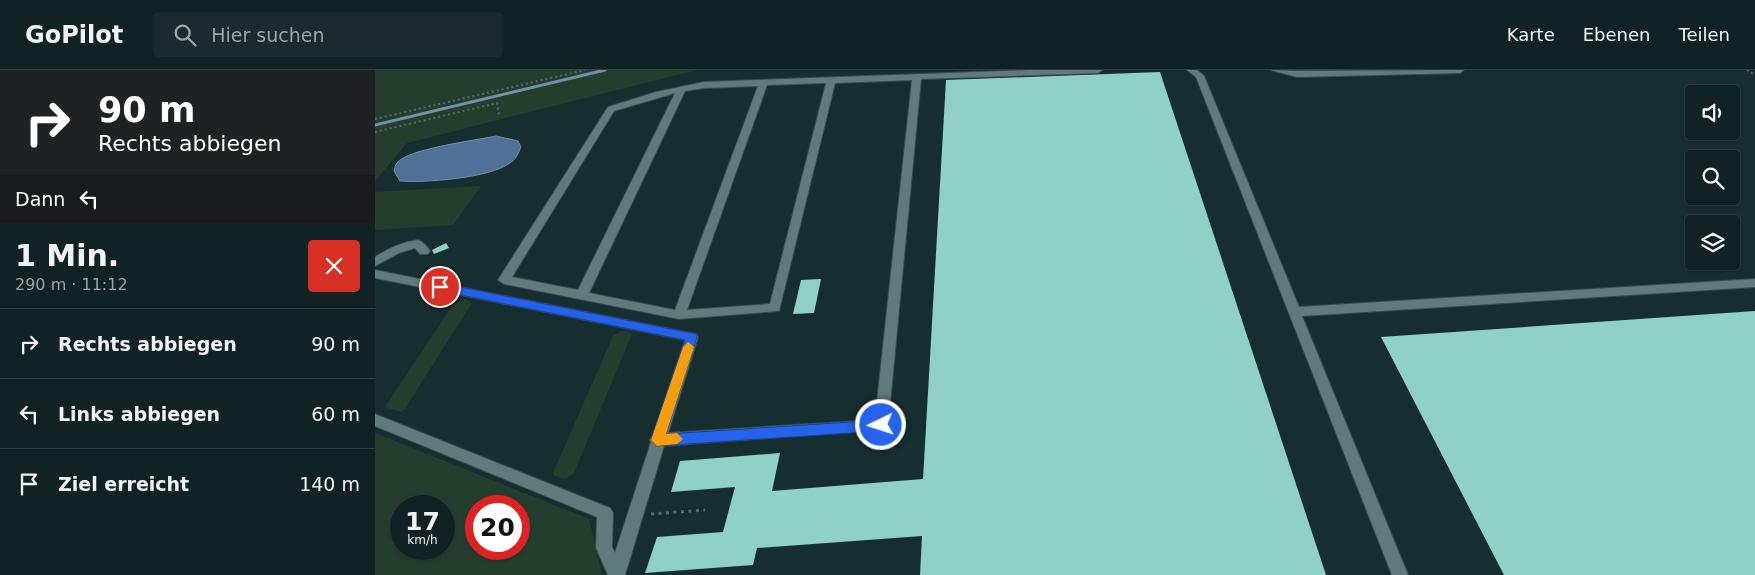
<!DOCTYPE html>
<html lang="de">
<head>
<meta charset="utf-8">
<style>
	body { margin:0; font-family:"DejaVu Sans",sans-serif; background:#1a2a2d; color:#f1f3f6; height:100vh; display:flex; flex-direction:column; font-size:19px; white-space:nowrap }
	* { box-sizing:border-box; margin:0 }
	p { font-size:16px; color:#9ca4a7 }
	.icon { flex:none; width:28px; height:28px; fill:none; stroke:currentColor; stroke-width:2; stroke-linecap:round; stroke-linejoin:round }
	.map { position:relative; flex:1; overflow:hidden }
	.panel { display:flex; flex-direction:column; background:#112225; width:375px }
	.panel>* { flex:none }
	.guide { background:#202124; color:#fff; overflow:hidden }
	.tools { position:absolute; left:1310px; top:15px; display:grid; gap:10px }
	.tools a { display:grid; place-items:center; width:55px; height:55px; border-radius:5px; background:#112225; box-shadow:0 1px 4px #0004,0 0 0 1px #303f42; font-size:25px }
	.speed { position:absolute; left:15px; top:425px; display:flex; gap:10px; font-size:25px; font-weight:700; text-align:center }
	.speed>* { display:grid; place-content:center; width:65px; height:65px; border-radius:50%; background:#112225; box-shadow:0 1px 4px #0004,0 0 0 1px #303f42; line-height:1 }
	.speed small { font-size:12px; font-weight:400 }
	.speed .limit { border:8px solid #d22; background:#fff; color:#111 }
	.pin { position:absolute; display:grid; place-items:center; width:42px; height:42px; color:#fff; margin:-21px; border:2px solid #fff; border-radius:50%; box-shadow:0 1px 5px #0007 }
	.me { position:absolute; width:55px; margin:-28px; rotate:266deg; stroke-linejoin:round; filter:drop-shadow(0 0 4px #0008) }
	.turn { display:flex; align-items:center; gap:18px; height:105px; padding:0 15px; font-size:22px }
	.turn .icon { width:65px; height:65px; stroke-width:2.5 }
	.turn b { display:block; font-size:35px; line-height:42px }
	.then { display:flex; align-items:center; height:48px; padding:0 15px; background:#0003; gap:10px; font-size:19px }
	.round { display:grid; place-items:center; flex:none; width:52px; height:52px; border-radius:5px; background:#1a2a2d }
	.summary { display:flex; align-items:center; justify-content:space-between; height:85px; padding:0 15px }
	h1 { font-size:30px; font-weight:800; line-height:38px }
	ul { padding:0; list-style:none }
	li { display:flex; align-items:center; gap:15px; height:70px; padding:0 15px; border-top:1px solid #303f42 }
	li div { flex:1 }
	li b { display:block; font-size:19px }
	li em { font-style:normal }
	header { display:flex; align-items:center; gap:30px; box-sizing:border-box; height:70px; padding:0 25px; background:#112225; border-bottom:1px solid #303f42 }
	header strong { font-size:24px }
	nav { display:flex; gap:28px; margin-inline-start:auto; font-size:18px }
	.search { width:350px; height:45px; background:#1a2a2d; display:flex; align-items:center; gap:12px; box-sizing:border-box; padding:0 18px; border-radius:5px; color:#9ca4a7; font-size:19px }
	main { display:flex; flex:1; min-height:0 }
	.map>svg:first-child { display:block }
</style>
</head>
<body>
<header>
<strong>GoPilot</strong>
<div class="search"><svg class="icon" aria-label="search" viewBox="0 0 24 24"><circle cx="10" cy="10" r="6"/><path d="M15 15l6 6"/></svg>Hier suchen</div>
<nav><a>Karte</a><a>Ebenen</a><a>Teilen</a></nav>
</header>
<main>
<section class="panel">
<div class="guide">
<div class="turn"><svg class="icon" aria-label="right" viewBox="0 0 24 24"><path d="M7 20v-9h11M14 6l5 5-5 5"/></svg><div><b>90 m</b>Rechts abbiegen</div></div>
<div class="then">Dann<svg class="icon" aria-label="left" viewBox="0 0 24 24"><path d="M17 20v-9H6M10 6l-5 5 5 5"/></svg></div>
</div>
<div class="summary"><div><h1>1 Min.</h1><p>290 m · 11:12</p></div><a class="round" style="background:#d93025;color:#fff"><svg class="icon" aria-label="close" viewBox="0 0 24 24"><path d="M6 6l12 12M18 6L6 18"/></svg></a></div>
<ul>
<li><svg class="icon" aria-label="right" viewBox="0 0 24 24"><path d="M7 20v-9h11M14 6l5 5-5 5"/></svg><div><b>Rechts abbiegen</b></div><em>90 m</em></li>
<li><svg class="icon" aria-label="left" viewBox="0 0 24 24"><path d="M17 20v-9H6M10 6l-5 5 5 5"/></svg><div><b>Links abbiegen</b></div><em>60 m</em></li>
<li><svg class="icon" aria-label="arrive" viewBox="0 0 24 24"><path d="M6 21V4h12l-3 4 3 4H6"/></svg><div><b>Ziel erreicht</b></div><em>140 m</em></li>
</ul>
</section>
<div class="map">
<svg width="1380" height="505" viewBox="0 0 1380 505">
	<rect width="100%" height="100%" fill="#172e31"/>
	<path fill="#243e2e" fill-rule="evenodd" d="M0,0H322L32,73L0,111Z
		M106,116L78,155L0,160V122Z
		M89,229L97,233L29,340L26,342L10,337L78,235Z
		M248,260L257,264L199,403L190,409L180,406L178,403L238,266Z
		M0,363L214,449L227,505H0ZM69,436V479H26V436ZM144,436V479H101V436Z"/>
	<path fill="#4f7197" stroke="#738faa" d="M121,66L143,71L146,77C143,84 141,89 135,93C115,108 50,113 25,111L19,101C20,98 20,95 22,93C31,79 103,70 121,66Z"/>
	<g fill="none" stroke-linecap="round" stroke-linejoin="round">
		<path stroke="#738faa" stroke-width="3" d="M0,55L230,0"/>
	</g>
	<path fill="#8fd2c4" d="M785,2L951,505H545L547,466L382,478L378,495L270,503L282,467L348,462L360,417L296,422L305,391L405,383L397,421L548,409L571,10Z
		M71,173L74,178L59,184L57,180Z
		M446,209L439,243L418,244L426,210Z
		M1380,241V505H1129L1006,267Z"/>
	<g fill="none" stroke-linecap="round" stroke-linejoin="round">
		<defs>
			<path id="minor" d="M656,0H727L723,3L546,9L513,355L511,359L289,376L250,505H233L221,478L222,447L0,356V344L235,438L238,443L237,477L240,483L276,372L275,370L278,365L310,270L0,208V200L321,264L323,267L293,363L500,350L537,10L460,13L404,241L304,249L129,214L123,210L233,37L281,22L329,12ZM451,13L395,234L312,240L392,15ZM383,16L300,240L214,223L310,21L329,18ZM300,23L203,220L137,207L239,41Z
				M812,0H822L829,6L924,237L1380,209V217L927,246L1033,505H1017L821,7Z
				M896,0L922,1L1089,0L1085,3L922,7Z
				M43,170C48,172 52,176 55,181L53,184H45L40,178L24,183L0,196V187C14,178 27,172 43,170Z"/>
		</defs>
		<use href="#minor" stroke="#394c4e" stroke-width="2"/>
		<path stroke="#576b6d" stroke-width="2" stroke-dasharray="2 3" stroke-linecap="butt" d="M1372,0L1380,5
			M0,49L210,0
			M0,62L122,33L124,45"/>
		<path stroke="#576b6d" stroke-width="3" stroke-dasharray="3 4.5" stroke-linecap="butt" d="M276,444L330,440"/>
		<use href="#minor" fill="#617b7d" fill-rule="evenodd"/>
	</g>
	<path fill="#2563eb" stroke="#184099" d="M65,213L321,264L322,267L291,364L506,350L513,355L506,361L282,376L276,370L310,270L61,220V214Z"/>
	<path fill="#f59e0b" d="M313,272L319,277L291,364L302,363L308,369L302,374L282,376L276,370L308,277Z"/>
</svg>
<div class="tools">
<a><svg class="icon" aria-label="sound" viewBox="0 0 24 24"><path d="M4 9h4l5-4v14l-5-4H4zM17 9q2 3 0 6"/></svg></a>
<a><svg class="icon" aria-label="search" viewBox="0 0 24 24"><circle cx="10" cy="10" r="6"/><path d="M15 15l6 6"/></svg></a>
<a><svg class="icon" aria-label="layers" viewBox="0 0 24 24"><path d="M12 4l9 5-9 5-9-5zM3 14l9 5 9-5"/></svg></a>
</div>
<div class="speed"><div>17<small>km/h</small></div><div class="limit">20</div></div>
<div class="pin" style="left:65px;top:217px;background:#d93025"><svg class="icon" aria-label="arrive" viewBox="0 0 24 24"><path d="M6 21V4h12l-3 4 3 4H6"/></svg></div>
<svg class="me" style="left:506px;top:355px" viewBox="-20 -20 40 40"><circle r="17" fill="#2563eb" stroke="#fff" stroke-width="3"/><path d="M0-11L8 9 0 5-8 9z" fill="#fff"/></svg>
</div>
</main>
</body>
</html>
